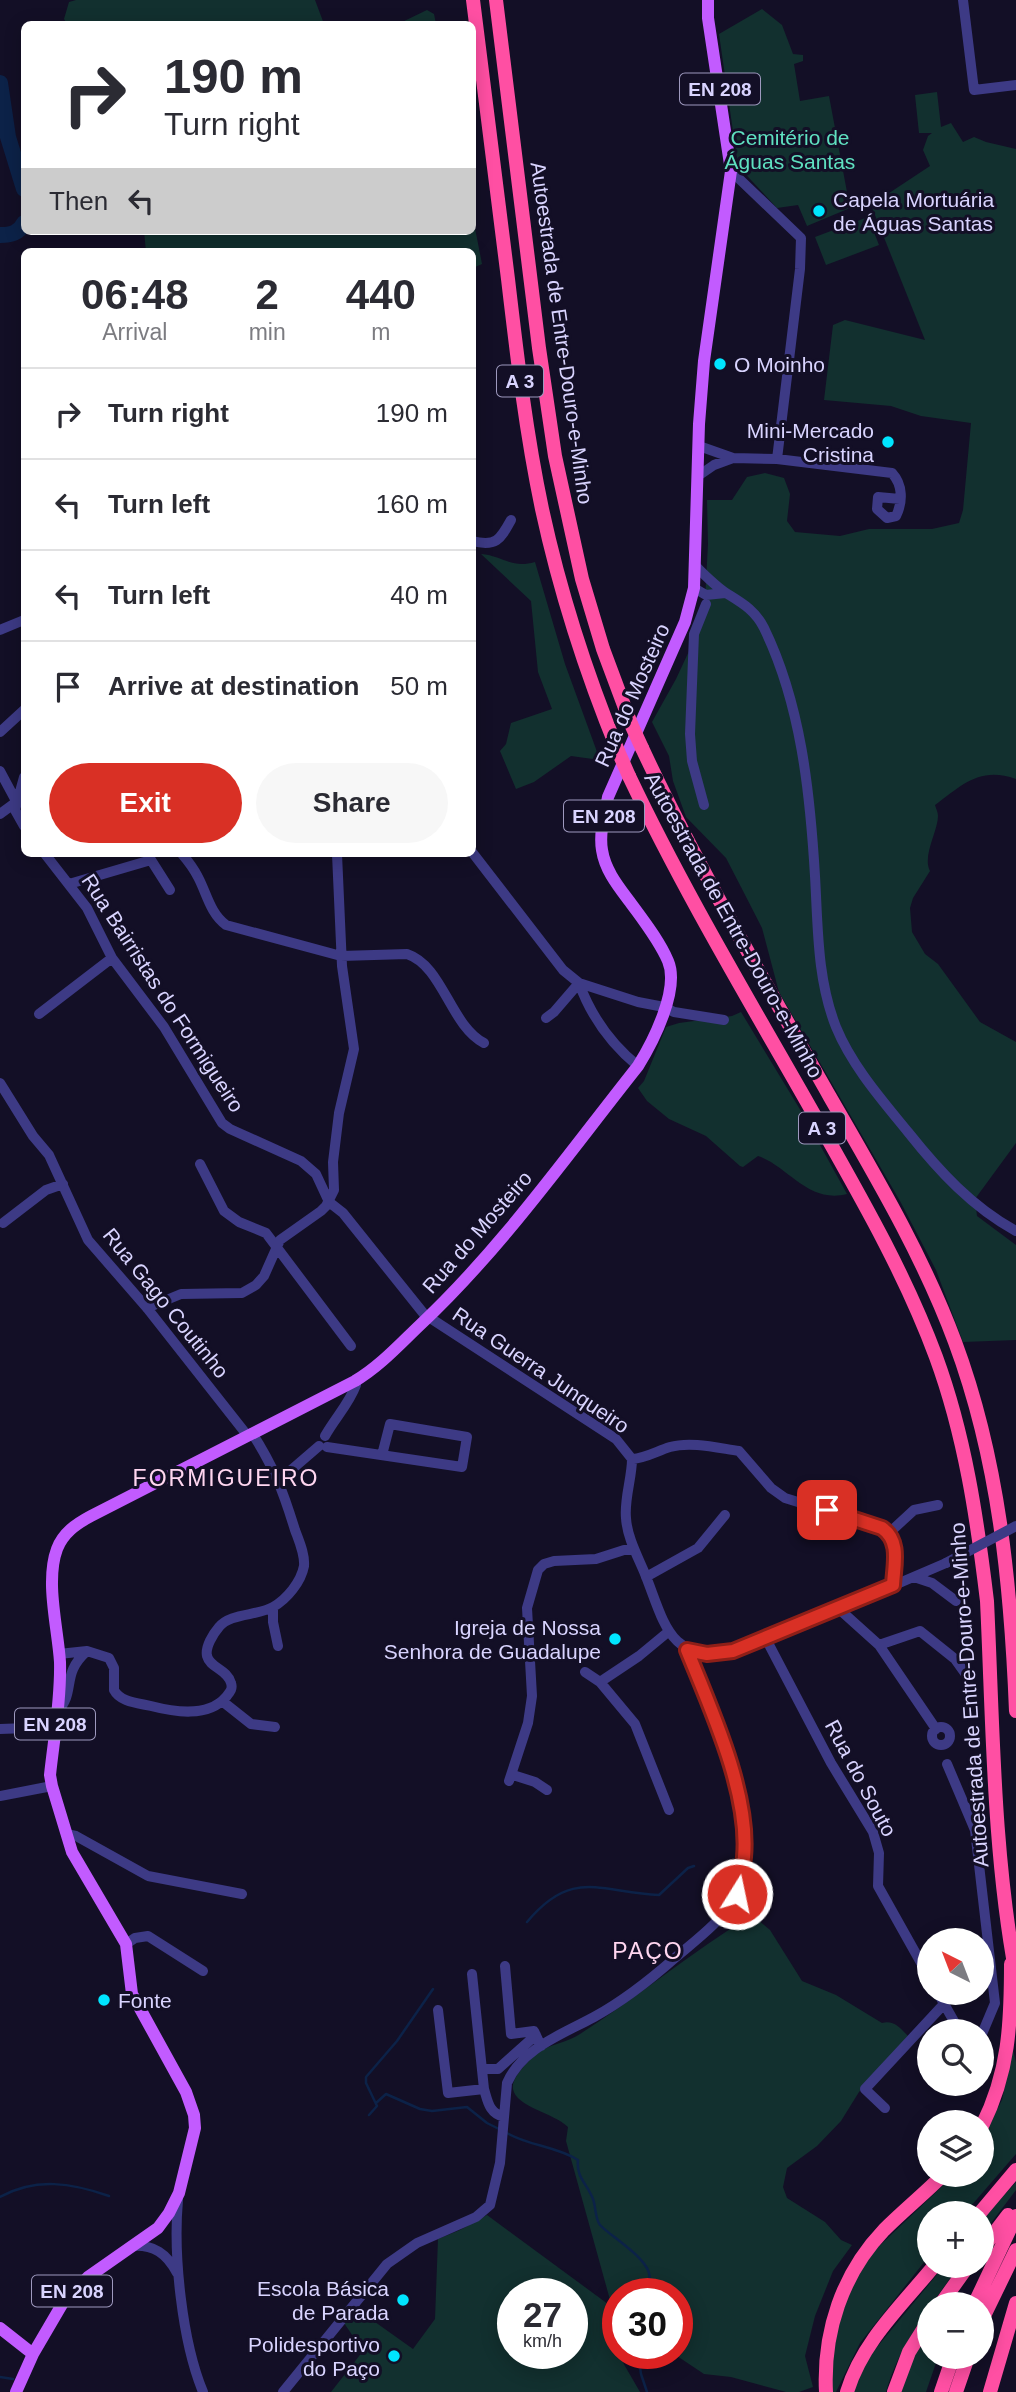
<!DOCTYPE html>
<html lang="en">
<head>
<meta charset="utf-8">
<style>
	body { margin:0; font-family:Helvetica,sans-serif; background:#f7f7f7; color:#2b2b33; height:100vh; display:flex; flex-direction:column; font-size:26px; white-space:nowrap }
	* { box-sizing:border-box; margin:0 }
	p { font-size:23px; color:#7c7c81 }
	.icon { flex:none; width:38px; height:38px; fill:none; stroke:currentColor; stroke-width:2; stroke-linecap:round; stroke-linejoin:round }
	.map { position:relative; flex:1; overflow:hidden }
	.drawer { position:absolute; left:21px; top:248px; width:455px; height:609px; display:flex; flex-direction:column; background:#fff; border-radius:10px; box-shadow:0 4px 18px #0003 }
	.drawer>* { flex:none }
	.top-card { position:absolute; left:21px; top:21px; width:455px; height:214px; border-radius:10px; box-shadow:0 4px 18px #0003; background:#fff; color:#2b2b33; overflow:hidden }
	.needle { width:46px; rotate:318deg }
	.tools { position:absolute; left:917px; top:1928px; display:grid; gap:14px }
	.tools a { display:grid; place-items:center; width:77px; height:77px; border-radius:50%; background:#fff; box-shadow:0 4px 18px #0003; font-size:35px }
	.speed { position:absolute; left:497px; top:2278px; display:flex; gap:14px; font-size:35px; font-weight:700; text-align:center }
	.speed>* { display:grid; place-content:center; width:91px; height:91px; border-radius:50%; background:#fff; box-shadow:0 4px 18px #0003; line-height:1 }
	.speed small { font-size:18px; font-weight:400 }
	.speed .limit { border:10px solid #d22; background:#fff; color:#111 }
	.pin { position:absolute; display:grid; place-items:center; width:60px; height:60px; color:#fff; margin:-30px; border-radius:14px; box-shadow:0 4px 10px #0006 }
	.me { position:absolute; width:77px; margin:-38px; rotate:10deg; stroke-linejoin:round; filter:drop-shadow(0 0 5px #0008) }
	.turn { display:flex; align-items:center; gap:24px; height:147px; padding:0 28px; font-size:32px }
	.turn .icon { width:91px; height:91px; stroke-width:2.5 }
	.turn b { display:block; font-size:49px; line-height:60px }
	.then { display:flex; align-items:center; height:66px; padding:0 28px; background:#0003; gap:14px; font-size:26px }
	.eta { display:flex; justify-content:space-evenly; align-items:center; height:119px; text-align:center }
	.eta b { font-size:42px; font-weight:600; line-height:49px }
	.action { display:flex; gap:14px; margin-top:auto; padding:14px 28px }
	.action a { flex:1; height:80px; border-radius:42px; background:#d93025; color:#fff; font-size:28px; font-weight:600; line-height:80px; text-align:center }
	.action a+a { background:#f7f7f7; color:#2b2b33 }
	ul { padding:0; list-style:none }
	li { display:flex; align-items:center; gap:21px; height:91px; padding:0 28px; border-top:2px solid #e1e1e2 }
	li div { flex:1 }
	li b { display:block; font-size:26px }
	li em { font-style:normal }
	.map>svg:first-child { display:block }
</style>
</head>
<body>
<div class="map">
<svg width="1016" height="2392" viewBox="0 0 1016 2392">
	<rect width="100%" height="100%" fill="#130f26"/>
	<path fill="#12302f" fill-rule="evenodd" d="M76,0H315L324,24H67L64,19L69,2Z
		M762,9L782,25L793,54L803,55V61L794,64L800,101L829,96L850,208L807,226L798,205L777,208L738,166L719,34Z
		M427,10L434,14L436,24H398Z
		M937,92L941,127L951,123L963,142L974,137L986,142L1016,149V779C980,766 962,785 935,805C936,809 938,812 938,816C938,831 922,856 930,871L913,898L910,908L912,932L925,954L938,964L980,1022L1016,1042V1143L975,1199L977,1216L1016,1245V1340L963,1342L936,1270L900,1201L779,992L762,928L741,887L726,858L686,817L673,781L669,756L652,722L676,679L704,619L708,544L707,500H732L747,477L765,473L784,478L790,494L787,521L795,532L840,536L869,529H932L959,523L963,510L971,423L921,416L891,406L824,400L833,325L845,320L925,340L871,205L930,166L923,150L928,136L932,133H919L915,95Z
		M868,217L879,245L826,265L815,237Z
		M473,218L482,264L473,268L472,252H146L144,231H472Z
		M481,554C504,556 511,569 535,562L565,664L600,760L571,756L534,782L516,789L500,751L506,744L511,723L552,709L538,672L531,601Z
		M741,1012L804,1116L847,1194C808,1204 788,1166 758,1156L743,1167L740,1166L706,1136L669,1119L647,1101L638,1088L644,1081L666,1027L679,1023L732,1016Z
		M752,1915L770,1930L802,1981L836,1995L882,2023C894,2020 900,2028 908,2036L859,2092L841,2121L817,2146L787,2168L783,2187L787,2198L825,2222L841,2240L852,2245L833,2271L815,2316L805,2356L813,2387L799,2392H786L731,2377L704,2374L674,2354H677V2294H618V2319L612,2308L604,2314L618,2325V2354L640,2392H331L363,2351L344,2323L345,2321L352,2323L361,2312L413,2349L435,2319L438,2239L460,2230L487,2215L612,2307L566,2141L568,2127C554,2113 516,2107 513,2089C511,2077 529,2061 536,2054C548,2044 567,2043 580,2034C639,1996 693,1951 752,1915ZM513,2294H572V2354H513Z
		M1013,2050L1016,2062V2154L964,2214H929V2256L860,2343L836,2392H832V2348L841,2310L857,2276L873,2252L954,2175H982V2139L1002,2100Z
		M1016,2182V2190L982,2235V2220Z
		M944,2266H959C930,2307 900,2343 886,2392H853L868,2358Z
		M929,2331V2357H938L926,2392H900L912,2358Z"/>
	<g fill="none" stroke-linecap="round" stroke-linejoin="round">
		<path stroke="#0c2248" stroke-width="2.5" d="M527,1922C572,1868 599,1892 659,1895L688,1868L694,1866
			M376,2103L386,2094L420,2109L432,2111L467,2107L487,2123L501,2130
			M369,2115L377,2106L366,2083V2077L397,2041L433,1989
			M507,2133C529,2146 556,2146 578,2160C576,2178 587,2183 593,2199C596,2207 595,2219 600,2225C611,2237 655,2262 649,2280C647,2285 643,2290 640,2294
			M0,2197C36,2177 72,2183 109,2196
			M638,2354L641,2374L647,2392
			M0,2377L13,2379"/>
		<path stroke="#0c2248" stroke-width="16" d="M0,83L8,137L24,189
			M0,235C11,235 19,233 24,223"/>
		<path stroke="#3d3a85" stroke-width="10" d="M963,0L974,90L1016,85
			M731,171L801,238L800,269L777,459
			M733,458L777,459L892,473C903,485 903,502 896,516L887,518L877,509L878,497L900,499
			M698,476L714,465L733,458L699,446
			M472,541C496,547 500,540 511,520
			M695,565C701,572 718,588 726,593C742,603 755,610 764,628C801,704 810,792 815,876C818,927 817,979 836,1027C852,1066 882,1100 908,1132C939,1171 972,1207 1016,1231
			M694,588L706,595L725,593
			M0,630L24,620
			M0,732L24,710
			M0,771L16,801
			M24,777L15,810L24,826
			M704,805L692,761L690,734L694,634L706,604
			M0,814L19,800
			M472,852L563,970L579,983L638,1002L664,1007L674,1012L724,1020
			M45,854L87,908L112,958L164,1027L222,1123L230,1129L301,1161L316,1174L329,1202L343,1213L424,1314L616,1439L632,1459C632,1478 624,1499 626,1518C627,1537 638,1557 645,1574C664,1621 669,1665 733,1651L848,1605L946,1563
			M182,854C188,861 194,869 198,877C207,894 210,913 226,925L341,956L407,954C443,966 450,1025 484,1043
			M69,884L151,860L170,890
			M39,1014L112,958
			M546,1018L554,1012L579,983C591,1016 611,1044 638,1066
			M0,1083L33,1136L49,1155L88,1240L147,1308L247,1435
			M200,1164L224,1211L239,1222L266,1233L351,1346
			M3,1223L46,1190L63,1184
			M147,1308L181,1294L242,1293L256,1285L264,1276L280,1240L321,1211L326,1206L334,1190L333,1162L339,1113L354,1049L342,966L337,854
			M325,1436C335,1418 349,1404 356,1385L355,1381
			M327,1447L462,1467L467,1437L390,1424L382,1455
			M632,1459C646,1458 657,1451 670,1447C691,1441 718,1448 739,1451L771,1488L785,1498L882,1528C901,1541 894,1565 893,1585
			M281,1483L290,1471L319,1446
			M889,1533L914,1510L938,1505
			M646,1577L698,1548L725,1515
			M914,1577L932,1583L956,1601
			M273,1607V1622L278,1646
			M839,1609L879,1645L936,1729
			M668,1632L639,1656L600,1682L635,1724L669,1810
			M765,1637L831,1763L873,1832L879,1853L878,1886L929,1977
			M879,1645L920,1631L955,1659L965,1673
			M59,1654L87,1651
			M585,1672L600,1682
			M222,1701L251,1724L275,1727
			M57,1712C77,1691 60,1675 87,1651L109,1658L114,1668V1690C120,1702 138,1703 151,1706C174,1712 208,1718 226,1697C230,1692 233,1689 231,1683C227,1669 210,1668 207,1656C205,1647 213,1634 219,1627C230,1613 257,1616 273,1607C287,1599 301,1582 304,1566C305,1554 299,1541 295,1530C283,1491 274,1467 252,1433
			M932 1736a9 9 0 1 1 18 0a9 9 0 1 1-18 0Z
			M0,1729L55,1727
			M947,1764L975,1830L995,2003L982,2034
			M513,1775L535,1782L547,1790
			M509,1781L528,1723L532,1696L527,1608L538,1570L544,1564L554,1561L596,1559L624,1550H634
			M0,1796L52,1786
			M66,1834L76,1836L148,1876L242,1894
			M126,1944L135,1938L148,1936L203,1971
			M505,1966L511,2034L534,2031L541,2046
			M472,1974L484,2089C488,2102 489,2113 504,2117
			M938,1993L960,2032
			M438,2010L448,2093L484,2089
			M483,2069H498L536,2035
			M885,2108L865,2089L944,2004
			M178,2200C173,2255 182,2341 203,2392
			M131,2246C154,2244 167,2254 177,2273
			M283,2392L387,2264L417,2243L476,2217L490,2205L500,2163L507,2083C522,2048 563,2034 594,2017C625,2000 650,1980 676,1957C696,1940 723,1920 736,1896C739,1890 739,1882 740,1876C754,1801 715,1719 687,1650"/>
		<path stroke="#c25bff" stroke-width="12" d="M0,2328L33,2354
			M16,2392L33,2354L64,2301L88,2277L158,2228L169,2213L179,2193L195,2128L194,2115L186,2092L132,1994L126,1944L72,1852L52,1786L50,1775C54,1738 61,1699 60,1662C58,1629 45,1581 57,1549C63,1533 76,1524 91,1516L355,1381C380,1366 399,1345 420,1325C502,1248 568,1154 638,1066C653,1042 680,989 668,961C659,940 643,920 630,902C618,886 605,870 602,850C599,832 605,814 608,797L685,622L694,588L699,424L704,361L731,171L708,18V0"/>
		<path stroke="#ff4fa3" stroke-width="14" d="M473,0C485,93 496,186 508,279C517,356 526,433 542,509C560,592 586,673 618,751
			M496,0L539,348L555,456L582,579L603,649L631,724
			M642,748C698,868 765,982 830,1097C876,1177 923,1256 955,1342C999,1460 1011,1586 1016,1711
			M629,776C686,896 755,1010 820,1125C863,1201 906,1276 936,1357C965,1436 977,1518 987,1601C993,1725 993,1852 1016,1975
			M982,2126C1009,2072 1011,2024 1011,1964
			M979,2214L1016,2170
			M982,2249L1008,2215
			M940,2305L968,2266
			M974,2305L1016,2216
			M982,2320L1016,2250
			M826,2392C823,2332 842,2274 884,2230C903,2211 924,2194 943,2175
			M847,2392C862,2342 902,2305 934,2266
			M894,2392L909,2352L929,2320
			M941,2392L953,2357
			M956,2392L968,2357
			M990,2392L1016,2303"/>
		<path stroke="#3d3a85" stroke-width="10" d="M946,1563L1016,1526"/>
		<path stroke="#ff4fa3" stroke-width="14" d="M631,724L642,748
			M618,751L629,776"/>
	</g>
	<g fill="none" stroke-linecap="round" stroke-linejoin="round">
		<defs>
			<path id="route" d="M737,1894C739,1882 743,1869 744,1857C750,1794 711,1709 687,1650L707,1654L733,1651L893,1585C894,1565 901,1541 882,1528L827,1510"/>
		</defs>
		<use href="#route" stroke="#8d1f18" stroke-width="18"/>
		<use href="#route" stroke="#d93025" stroke-width="12"/>
	</g>
	<g fill="#00e5ff" stroke="#130f26" stroke-width="2.5">
		<circle cx="819" cy="211" r="7"/>
		<circle cx="720" cy="364" r="7"/>
		<circle cx="888" cy="442" r="7"/>
		<circle cx="615" cy="1639" r="7"/>
		<circle cx="104" cy="2000" r="7"/>
		<circle cx="403" cy="2300" r="7"/>
		<circle cx="394" cy="2356" r="7"/>
	</g>
	<g text-anchor="middle" dominant-baseline="central" stroke-width="6" stroke-linejoin="round" paint-order="stroke">
		<g fill="#130f26" stroke="#9e99be" stroke-width="2">
			<rect x="680" y="73.5" width="80" height="31" rx="5"/>
			<rect x="497" y="365.5" width="46" height="31" rx="5"/>
			<rect x="564" y="800.5" width="80" height="31" rx="5"/>
			<rect x="799" y="1112.5" width="46" height="31" rx="5"/>
			<rect x="15" y="1708.5" width="80" height="31" rx="5"/>
			<rect x="32" y="2275.5" width="80" height="31" rx="5"/>
		</g>
		<g font-size="19" font-weight="bold" fill="#d9d4ff">
			<text x="720" y="89">EN 208</text>
			<text x="520" y="381">A 3</text>
			<text x="604" y="816">EN 208</text>
			<text x="822" y="1128">A 3</text>
			<text x="55" y="1724">EN 208</text>
			<text x="72" y="2291">EN 208</text>
		</g>
		<g font-size="21" fill="#5fe0c0" stroke="#130f26">
			<text x="790" y="137">Cemitério de<tspan x="790" dy="24">Águas Santas</tspan></text>
		</g>
		<g font-size="21" fill="#d9d4ff" stroke="#130f26" text-anchor="end">
			<text x="833" y="199" text-anchor="start">Capela Mortuária<tspan x="833" dy="24">de Águas Santas</tspan></text>
			<text x="734" y="364" text-anchor="start">O Moinho</text>
			<text x="874" y="430">Mini-Mercado<tspan x="874" dy="24">Cristina</tspan></text>
			<text x="601" y="1627">Igreja de Nossa<tspan x="601" dy="24">Senhora de Guadalupe</tspan></text>
			<text x="118" y="2000" text-anchor="start">Fonte</text>
			<text x="389" y="2288">Escola Básica<tspan x="389" dy="24">de Parada</tspan></text>
			<text x="380" y="2344">Polidesportivo<tspan x="380" dy="24">do Paço</tspan></text>
		</g>
		<g font-size="21" fill="#d9d4ff" stroke="#130f26">
			<text transform="translate(562 333) rotate(82)">Autoestrada de Entre-Douro-e-Minho</text>
			<text transform="translate(632 695) rotate(-66)">Rua do Mosteiro</text>
			<text transform="translate(734 925) rotate(61)">Autoestrada de Entre-Douro-e-Minho</text>
			<text transform="translate(163 993) rotate(57)">Rua Bairristas do Formigueiro</text>
			<text transform="translate(477 1232) rotate(-49)">Rua do Mosteiro</text>
			<text transform="translate(166 1303) rotate(51)">Rua Gago Coutinho</text>
			<text transform="translate(541 1370) rotate(34)">Rua Guerra Junqueiro</text>
			<text transform="translate(969 1695) rotate(-94)">Autoestrada de Entre-Douro-e-Minho</text>
			<text transform="translate(861 1778) rotate(62)">Rua do Souto</text>
		</g>
		<g font-size="23" letter-spacing="2" fill="#ffd6f0" stroke="#130f26">
			<text x="226" y="1478">FORMIGUEIRO</text>
			<text x="648" y="1951">PAÇO</text>
		</g>
	</g>
</svg>
<div class="tools">
<a><svg class="needle" viewBox="-14 -14 28 28"><path d="M0-13l5 13h-10z" fill="#e53935"/><path d="M0 13l5-13h-10z" fill="#7c7c81"/></svg></a>
<a><svg class="icon" aria-label="search" viewBox="0 0 24 24"><circle cx="10" cy="10" r="6"/><path d="M15 15l6 6"/></svg></a>
<a><svg class="icon" aria-label="layers" viewBox="0 0 24 24"><path d="M12 4l9 5-9 5-9-5zM3 14l9 5 9-5"/></svg></a>
<a>+</a>
<a>−</a>
</div>
<div class="speed"><div>27<small>km/h</small></div><div class="limit">30</div></div>
<div class="pin" style="left:827px;top:1510px;background:#d93025"><svg class="icon" aria-label="arrive" viewBox="0 0 24 24"><path d="M6 21V4h12l-3 4 3 4H6"/></svg></div>
<svg class="me" style="left:737px;top:1894px" viewBox="-20 -20 40 40"><circle r="17" fill="#d93025" stroke="#fff" stroke-width="3"/><path d="M0-11L8 9 0 5-8 9z" fill="#fff"/></svg>
<div class="top-card">
<div class="turn"><svg class="icon" aria-label="right" viewBox="0 0 24 24"><path d="M7 20v-9h11M14 6l5 5-5 5"/></svg><div><b>190 m</b>Turn right</div></div>
<div class="then">Then<svg class="icon" aria-label="left" viewBox="0 0 24 24"><path d="M17 20v-9H6M10 6l-5 5 5 5"/></svg></div>
</div>
<section class="drawer">
<div class="eta">
<div><b>06:48</b><p>Arrival</p></div>
<div><b>2</b><p>min</p></div>
<div><b>440</b><p>m</p></div>
</div>
<ul>
<li><svg class="icon" aria-label="right" viewBox="0 0 24 24"><path d="M7 20v-9h11M14 6l5 5-5 5"/></svg><div><b>Turn right</b></div><em>190 m</em></li>
<li><svg class="icon" aria-label="left" viewBox="0 0 24 24"><path d="M17 20v-9H6M10 6l-5 5 5 5"/></svg><div><b>Turn left</b></div><em>160 m</em></li>
<li><svg class="icon" aria-label="left" viewBox="0 0 24 24"><path d="M17 20v-9H6M10 6l-5 5 5 5"/></svg><div><b>Turn left</b></div><em>40 m</em></li>
<li><svg class="icon" aria-label="arrive" viewBox="0 0 24 24"><path d="M6 21V4h12l-3 4 3 4H6"/></svg><div><b>Arrive at destination</b></div><em>50 m</em></li>
</ul>
<div class="action"><a>Exit</a><a>Share</a></div>
</section>
</div>
</body>
</html>
